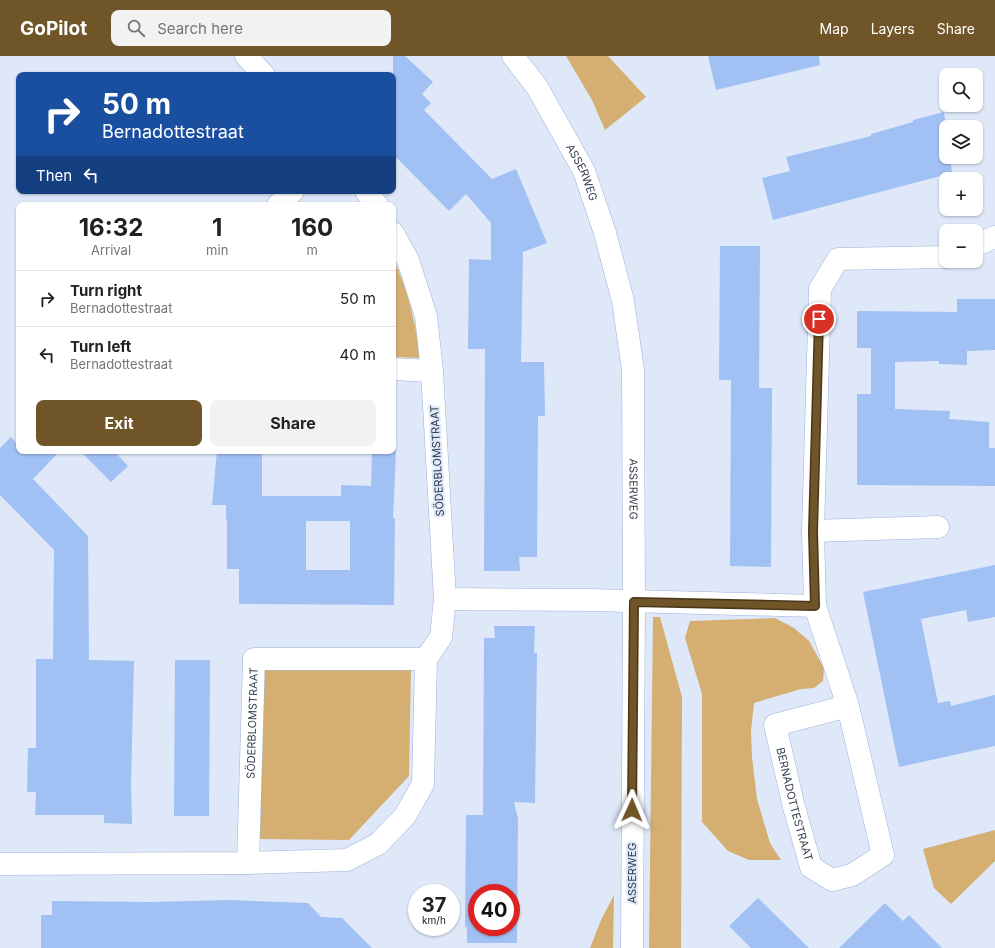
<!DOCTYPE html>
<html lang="en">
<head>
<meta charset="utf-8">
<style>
	body { margin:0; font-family:Inter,sans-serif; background:#f2f2f2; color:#202124; height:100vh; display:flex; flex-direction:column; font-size:15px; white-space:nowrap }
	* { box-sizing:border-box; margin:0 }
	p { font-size:13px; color:#757577 }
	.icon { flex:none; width:22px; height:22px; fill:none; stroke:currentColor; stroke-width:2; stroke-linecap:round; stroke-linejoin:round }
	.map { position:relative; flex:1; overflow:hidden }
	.details { position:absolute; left:16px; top:146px; width:380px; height:252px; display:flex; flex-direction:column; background:#fff; border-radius:8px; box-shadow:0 1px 3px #0004 }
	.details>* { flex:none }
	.top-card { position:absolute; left:16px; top:16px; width:380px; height:122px; border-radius:8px; box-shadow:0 1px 3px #0004; background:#1a4fa0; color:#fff; overflow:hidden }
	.buttons { position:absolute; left:939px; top:12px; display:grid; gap:8px }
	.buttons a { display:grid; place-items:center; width:44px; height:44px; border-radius:8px; background:#fff; box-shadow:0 1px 3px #0004; font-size:20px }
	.speed { position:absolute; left:408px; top:828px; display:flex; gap:8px; font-size:20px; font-weight:700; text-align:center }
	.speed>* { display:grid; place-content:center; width:52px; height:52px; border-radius:50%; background:#fff; box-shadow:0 1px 3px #0004; line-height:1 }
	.speed small { font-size:10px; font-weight:400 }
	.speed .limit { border:6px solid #d22; background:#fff; color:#111 }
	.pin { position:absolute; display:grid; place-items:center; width:34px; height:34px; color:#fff; margin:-17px; border:2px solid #fff; border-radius:50%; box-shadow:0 1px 4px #0007 }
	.me { position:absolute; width:44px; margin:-22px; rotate:1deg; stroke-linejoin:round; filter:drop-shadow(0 0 3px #0008) }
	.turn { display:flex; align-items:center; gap:14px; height:84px; padding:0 20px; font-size:18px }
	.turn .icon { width:52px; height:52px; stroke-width:2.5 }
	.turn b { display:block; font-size:28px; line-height:34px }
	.then { display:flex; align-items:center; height:38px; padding:0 20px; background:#0003; gap:8px; font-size:15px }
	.eta { display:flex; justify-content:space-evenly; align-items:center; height:68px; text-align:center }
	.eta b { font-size:24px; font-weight:700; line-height:28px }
	.primary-button { display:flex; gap:8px; margin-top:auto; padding:8px 20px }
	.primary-button a { flex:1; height:46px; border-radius:8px; background:#6f5527; color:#fff; font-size:16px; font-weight:700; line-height:46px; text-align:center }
	.primary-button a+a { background:#f2f2f2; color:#202124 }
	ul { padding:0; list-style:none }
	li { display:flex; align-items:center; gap:12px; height:56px; padding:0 20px; border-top:1px solid #e0e0e0 }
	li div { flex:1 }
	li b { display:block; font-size:15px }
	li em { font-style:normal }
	header { display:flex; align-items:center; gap:24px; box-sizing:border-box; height:56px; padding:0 20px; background:#6f5527; color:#fff }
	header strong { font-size:19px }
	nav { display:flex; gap:22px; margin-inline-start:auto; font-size:14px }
	.search { width:280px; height:36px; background:#f2f2f2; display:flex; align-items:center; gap:10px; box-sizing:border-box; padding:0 14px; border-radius:8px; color:#757577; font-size:15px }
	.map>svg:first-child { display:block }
</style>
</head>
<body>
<header>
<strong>GoPilot</strong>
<div class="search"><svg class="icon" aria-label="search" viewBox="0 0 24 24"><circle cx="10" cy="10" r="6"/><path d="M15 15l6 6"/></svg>Search here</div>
<nav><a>Map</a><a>Layers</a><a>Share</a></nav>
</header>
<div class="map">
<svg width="995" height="892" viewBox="0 0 995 892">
	<rect width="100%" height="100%" fill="#dee8f9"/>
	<path fill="#d4af71" d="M566,0H608L646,41L605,74L592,44Z
		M393,203C409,234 415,268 421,302L393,301Z
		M653,561H660L682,641L681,892H649Z
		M775,562L794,572L809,585L824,612L823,625L814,632L801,633L754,647L751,675L752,701L757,743L770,787L781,804H749L728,795L702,766V638L685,582L690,565Z
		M260,605L411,612L409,720L349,784L254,783Z
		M995,774V805L951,848L934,832L923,793Z
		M614,839L613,892H590L601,864Z"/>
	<path fill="#a1c0f3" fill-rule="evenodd" d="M393,0H405L433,26L422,38L431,47L424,54L492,123L516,113L547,187L523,196L521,306H544L545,360H538L537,501H519L520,515H484L485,293H468L469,203L491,204V167L466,138L449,155L393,98Z
		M708,0H819L820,9L716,34Z
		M944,56L946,71V101H950L952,117L773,164L762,122L790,115L786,101L871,80V78L913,66V64Z
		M720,190H760L759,332H772L771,511L730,510L731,324H719Z
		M957,243H995V294L967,295V309L939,308V305L895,306V353L950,355L949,363L989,366V392H995V430L857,429V338H871V292H857V255L957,256Z
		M11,381L19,390V395H24L26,397L29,395H60L33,423L88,480L89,604L134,605L131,728L132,768L104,767V759H35L36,736H27L28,692H36V603H53L54,494L0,439V392Z
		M80,395H114L128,410L111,426Z
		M217,395H262V440H341V429L371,430L372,395H396L393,462H395L394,549L239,548V513H227V463H226V449H212ZM306,465H350V514H306Z
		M995,509V561L968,566L966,554L921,563L938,647L950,645L951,650L995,639V690L899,711L863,536Z
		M494,570H535L534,597H537L535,747L514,746L518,763L517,887H467V871H465L466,759H483L484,582H495ZM477,837H511V871H477Z
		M175,604H210L209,760H174Z
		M758,842L809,892H751L729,870Z
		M229,844L308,847L321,861L342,862L372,892H41V859H52V845L152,846Z
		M885,847L903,865L909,859L942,892H839Z"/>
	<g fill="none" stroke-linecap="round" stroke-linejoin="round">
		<defs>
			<g id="minor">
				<path d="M246,0L264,19"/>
				<path d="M366,135L377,149"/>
				<path d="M278,149L293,135"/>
				<path d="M976,189L995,181"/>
				<path d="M393,313L432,315"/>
				<path d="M813,475L938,471"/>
				<path d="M445,543L592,544L815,550"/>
				<path id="s1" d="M848,650L775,669L794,751L811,811L832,824L852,819L883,799L848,650L815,550L813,475L820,233L838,203L946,201"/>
				<path id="s2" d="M248,807L254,603H426"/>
				<path d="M0,808L248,807L347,804L378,788L405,760L423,728L426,603L441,581L445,543L432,315L426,260L408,204L393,177"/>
			</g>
			<g id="tertiary">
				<path id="s3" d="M513,0L537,31L584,115L605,177L623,245L633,314L634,546L632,892"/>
			</g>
		</defs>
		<use href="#minor" stroke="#9bb3da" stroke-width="23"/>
		<use href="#tertiary" stroke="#9bb3da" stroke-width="23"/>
		<use href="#minor" stroke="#fff" stroke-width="22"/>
		<use href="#tertiary" stroke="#fff" stroke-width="22"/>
	</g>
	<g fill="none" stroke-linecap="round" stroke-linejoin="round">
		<defs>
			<path id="route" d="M632,754L634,546L815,550L813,475L819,263"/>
		</defs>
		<use href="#route" stroke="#483719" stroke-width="10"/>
		<use href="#route" stroke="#6f5527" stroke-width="7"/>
	</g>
	<g text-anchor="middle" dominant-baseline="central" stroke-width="4" stroke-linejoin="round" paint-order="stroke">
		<g font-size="11" fill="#333d4d" stroke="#dee8f9">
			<text stroke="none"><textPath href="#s3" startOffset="136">ASSERWEG</textPath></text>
			<text transform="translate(437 405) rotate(-93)">SÖDERBLOMSTRAAT</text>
			<text stroke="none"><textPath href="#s3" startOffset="460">ASSERWEG</textPath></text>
			<text stroke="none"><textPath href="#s2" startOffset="140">SÖDERBLOMSTRAAT</textPath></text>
			<text stroke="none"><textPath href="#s1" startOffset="157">BERNADOTTESTRAAT</textPath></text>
			<text transform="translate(632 817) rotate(-90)">ASSERWEG</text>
		</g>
	</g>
</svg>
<div class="buttons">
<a><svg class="icon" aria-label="search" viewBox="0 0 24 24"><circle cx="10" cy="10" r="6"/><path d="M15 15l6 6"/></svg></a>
<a><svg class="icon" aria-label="layers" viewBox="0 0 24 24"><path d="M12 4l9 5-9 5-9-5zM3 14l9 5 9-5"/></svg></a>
<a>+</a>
<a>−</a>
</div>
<div class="speed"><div>37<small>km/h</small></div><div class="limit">40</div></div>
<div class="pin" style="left:819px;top:263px;background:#d93025"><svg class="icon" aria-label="arrive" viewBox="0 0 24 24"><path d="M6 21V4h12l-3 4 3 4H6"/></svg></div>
<svg class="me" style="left:632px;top:754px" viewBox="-20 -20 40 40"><path d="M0-17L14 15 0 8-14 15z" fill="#6f5527" stroke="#fff" stroke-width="4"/></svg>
<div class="top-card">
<div class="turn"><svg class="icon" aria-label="right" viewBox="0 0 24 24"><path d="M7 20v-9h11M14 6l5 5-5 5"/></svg><div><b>50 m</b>Bernadottestraat</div></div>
<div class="then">Then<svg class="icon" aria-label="left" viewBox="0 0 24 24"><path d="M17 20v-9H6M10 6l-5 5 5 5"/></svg></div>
</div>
<section class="details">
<div class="eta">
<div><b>16:32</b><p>Arrival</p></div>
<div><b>1</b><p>min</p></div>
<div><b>160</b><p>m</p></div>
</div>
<ul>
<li><svg class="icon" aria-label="right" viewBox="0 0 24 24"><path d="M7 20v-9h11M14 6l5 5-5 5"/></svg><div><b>Turn right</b><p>Bernadottestraat</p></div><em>50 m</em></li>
<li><svg class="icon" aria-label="left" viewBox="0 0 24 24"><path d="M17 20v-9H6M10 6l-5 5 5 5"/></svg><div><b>Turn left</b><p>Bernadottestraat</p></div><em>40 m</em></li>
</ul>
<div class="primary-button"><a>Exit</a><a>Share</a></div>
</section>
</div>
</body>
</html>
